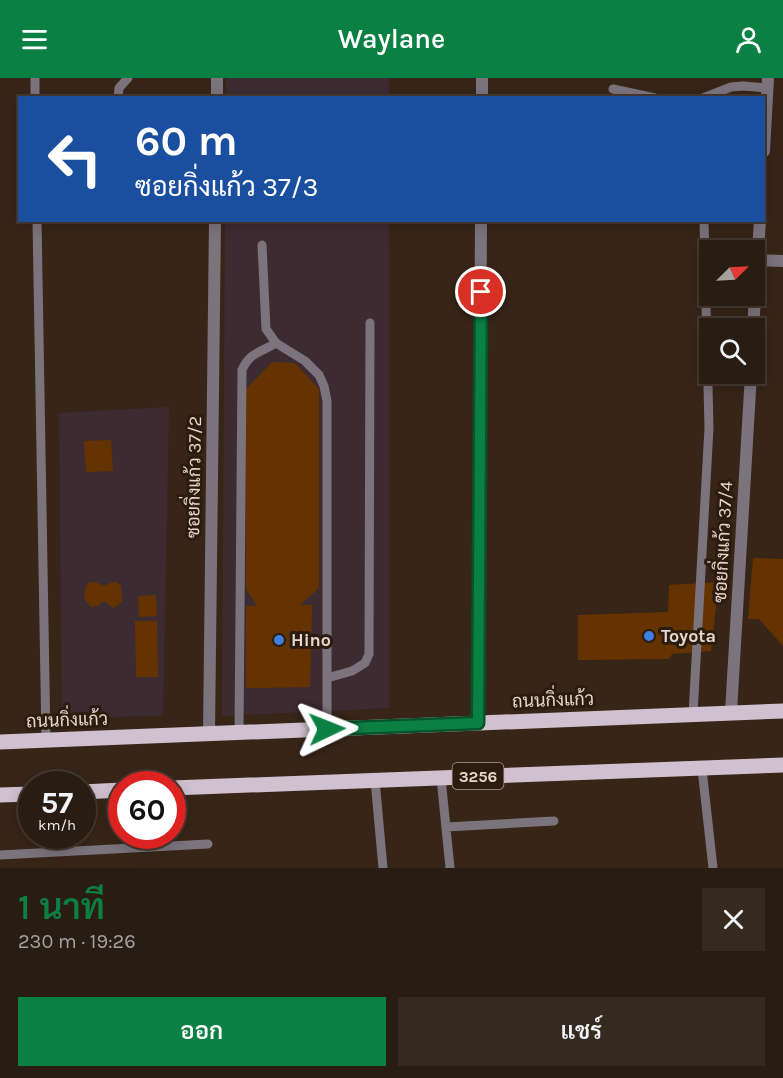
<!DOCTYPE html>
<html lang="th">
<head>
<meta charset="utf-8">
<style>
	body { margin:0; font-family:Karla,Sarabun,sans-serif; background:#352920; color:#f1f3f6; height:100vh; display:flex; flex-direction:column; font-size:22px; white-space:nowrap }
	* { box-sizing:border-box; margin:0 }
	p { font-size:20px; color:#a5a19f }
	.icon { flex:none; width:33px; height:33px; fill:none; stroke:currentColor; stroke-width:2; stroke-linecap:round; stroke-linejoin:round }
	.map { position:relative; height:790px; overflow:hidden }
	.side { display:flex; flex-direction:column; background:#291c12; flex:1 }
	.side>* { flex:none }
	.guide { position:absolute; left:18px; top:18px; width:747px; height:126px; border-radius:0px; box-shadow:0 3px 15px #0003,0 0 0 2px #453a32; background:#1a4fa0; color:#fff; overflow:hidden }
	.needle { width:39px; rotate:66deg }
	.controls { position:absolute; left:699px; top:162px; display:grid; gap:12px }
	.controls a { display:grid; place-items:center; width:66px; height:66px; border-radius:0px; background:#291c12; box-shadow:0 3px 15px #0003,0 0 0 2px #453a32; font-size:30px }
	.speed { position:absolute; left:18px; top:693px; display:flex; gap:12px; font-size:30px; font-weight:700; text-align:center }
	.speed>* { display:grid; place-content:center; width:78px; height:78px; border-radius:50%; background:#291c12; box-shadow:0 3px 15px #0003,0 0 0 2px #453a32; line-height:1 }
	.speed small { font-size:15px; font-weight:400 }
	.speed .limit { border:9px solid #d22; background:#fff; color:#111 }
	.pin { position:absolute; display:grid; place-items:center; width:51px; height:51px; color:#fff; margin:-26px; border:3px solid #fff; border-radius:50%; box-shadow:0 2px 6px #0007 }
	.me { position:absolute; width:66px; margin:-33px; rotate:88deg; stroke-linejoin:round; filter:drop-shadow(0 0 4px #0008) }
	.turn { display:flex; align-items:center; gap:21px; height:126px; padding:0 18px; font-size:27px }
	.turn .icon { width:78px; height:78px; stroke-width:2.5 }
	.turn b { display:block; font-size:42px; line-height:51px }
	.round { display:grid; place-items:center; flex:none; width:63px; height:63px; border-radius:0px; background:#352920 }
	.summary { display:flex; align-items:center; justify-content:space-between; height:102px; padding:0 18px }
	h1 { font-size:36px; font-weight:600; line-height:45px; color:#0b8043 }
	.cta { display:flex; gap:12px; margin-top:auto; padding:12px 18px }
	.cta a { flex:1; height:69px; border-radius:0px; background:#0b8043; color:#fff; font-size:24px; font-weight:600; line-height:69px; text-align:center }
	.cta a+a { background:#352920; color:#f1f3f6 }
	header { display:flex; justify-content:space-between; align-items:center; height:78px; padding:0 18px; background:#0b8043; color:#fff; font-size:27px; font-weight:600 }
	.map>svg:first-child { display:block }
</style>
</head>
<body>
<header><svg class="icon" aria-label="menu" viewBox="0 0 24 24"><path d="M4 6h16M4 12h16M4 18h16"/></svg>Waylane<svg class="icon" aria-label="person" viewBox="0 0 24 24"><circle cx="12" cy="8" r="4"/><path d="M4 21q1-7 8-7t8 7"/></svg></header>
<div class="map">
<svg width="783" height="790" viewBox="0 0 783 790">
	<rect width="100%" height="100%" fill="#372518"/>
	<path fill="#3d2b32" d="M226,0H389V19H226Z
		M225,143H389V630L222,638Z
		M169,329L163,638L62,640L59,335Z"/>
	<path fill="#653300" d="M272,284L295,285L319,311V510L300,527H312L310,609L246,610V528H257L246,511V311Z
		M111,362L113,393L86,394L84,363Z
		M753,480L783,481V568L759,541H748Z
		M90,504H95L105,508L110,505L116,504L121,508L122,523L118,527L113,530L105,524H101L98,528L91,529L84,520L86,508Z
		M719,504L711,573L672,576L669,581L578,582V537L668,534L669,507Z
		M156,517L157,538L139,539L138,518Z
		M135,543H157L158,599H136Z"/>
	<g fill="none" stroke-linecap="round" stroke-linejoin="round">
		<path stroke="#7c747c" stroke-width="9" d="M35,0V20
			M613,11L655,20
			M118,20L119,10L128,0
			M703,20L731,9L743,8L767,10
			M37,142L46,662
			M262,167L266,251L276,265L305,283L319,297L324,308L327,323V651
			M327,600L352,593L365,585L369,576L370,245
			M693,636L709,350L704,142
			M239,654L242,292C250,274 260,275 276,265
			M702,691L713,790
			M441,700L450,790
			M375,702L383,790
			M446,749L554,743
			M0,777L208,766"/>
		<path stroke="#7c747c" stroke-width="12" d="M217,20V0
			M482,20V0
			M764,73L768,0
			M757,182L783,183
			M753,250L760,142
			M731,634L751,296
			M478,644L481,142
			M209,655L215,142"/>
		<path stroke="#d1c0d0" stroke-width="15" d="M0,664L783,633
			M172,710L783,687
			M82,714L122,712
			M0,717L32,716"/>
	</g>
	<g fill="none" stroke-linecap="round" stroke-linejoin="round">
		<defs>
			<path id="route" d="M327,651L478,645L481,214"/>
		</defs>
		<use href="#route" stroke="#07532c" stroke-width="15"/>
		<use href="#route" stroke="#0b8043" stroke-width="10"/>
	</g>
	<g fill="#3f7fe0" stroke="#2c1b0f" stroke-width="2">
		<circle cx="649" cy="558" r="6"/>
		<circle cx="279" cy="562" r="6"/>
	</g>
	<g text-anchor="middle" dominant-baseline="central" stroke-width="6" stroke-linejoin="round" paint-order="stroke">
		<rect fill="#2c1b0f" stroke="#ac9f95" stroke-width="1.5" x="452.5" y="685" width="51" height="26" rx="4.5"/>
		<g font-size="16" font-weight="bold" fill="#e3d7ce">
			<text x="478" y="698">3256</text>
		</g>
		<g font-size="18" fill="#e3d7ce" stroke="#2c1b0f">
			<text transform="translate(194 399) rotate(-89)">ซอยกิ่งแก้ว 37/2</text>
			<text transform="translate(723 464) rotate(-87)">ซอยกิ่งแก้ว 37/4</text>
			<text transform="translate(553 622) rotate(-2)">ถนนกิ่งแก้ว</text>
			<text transform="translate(67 642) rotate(-2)">ถนนกิ่งแก้ว</text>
		</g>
		<g font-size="18" font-weight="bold" fill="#e3d7ce" stroke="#2c1b0f" text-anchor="start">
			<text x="661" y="558">Toyota</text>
			<text x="291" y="562">Hino</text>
		</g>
	</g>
</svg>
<div class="controls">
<a><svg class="needle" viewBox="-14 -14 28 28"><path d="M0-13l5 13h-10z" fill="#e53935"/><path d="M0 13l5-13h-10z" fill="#a5a19f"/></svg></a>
<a><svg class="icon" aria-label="search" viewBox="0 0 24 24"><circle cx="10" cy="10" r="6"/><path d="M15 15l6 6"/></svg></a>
</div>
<div class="speed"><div>57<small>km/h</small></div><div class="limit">60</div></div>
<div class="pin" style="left:481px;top:214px;background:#d93025"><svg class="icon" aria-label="arrive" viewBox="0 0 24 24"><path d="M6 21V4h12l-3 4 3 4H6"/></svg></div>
<svg class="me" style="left:327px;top:651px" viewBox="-20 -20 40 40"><path d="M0-17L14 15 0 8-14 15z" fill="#0b8043" stroke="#fff" stroke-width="4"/></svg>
<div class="guide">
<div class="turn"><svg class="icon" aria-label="left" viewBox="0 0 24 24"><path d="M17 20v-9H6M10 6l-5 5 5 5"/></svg><div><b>60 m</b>ซอยกิ่งแก้ว 37/3</div></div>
</div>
</div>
<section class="side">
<div class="summary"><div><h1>1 นาที</h1><p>230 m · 19:26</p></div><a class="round"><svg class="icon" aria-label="close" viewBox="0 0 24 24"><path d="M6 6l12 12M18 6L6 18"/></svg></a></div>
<div class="cta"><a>ออก</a><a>แชร์</a></div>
</section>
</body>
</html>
